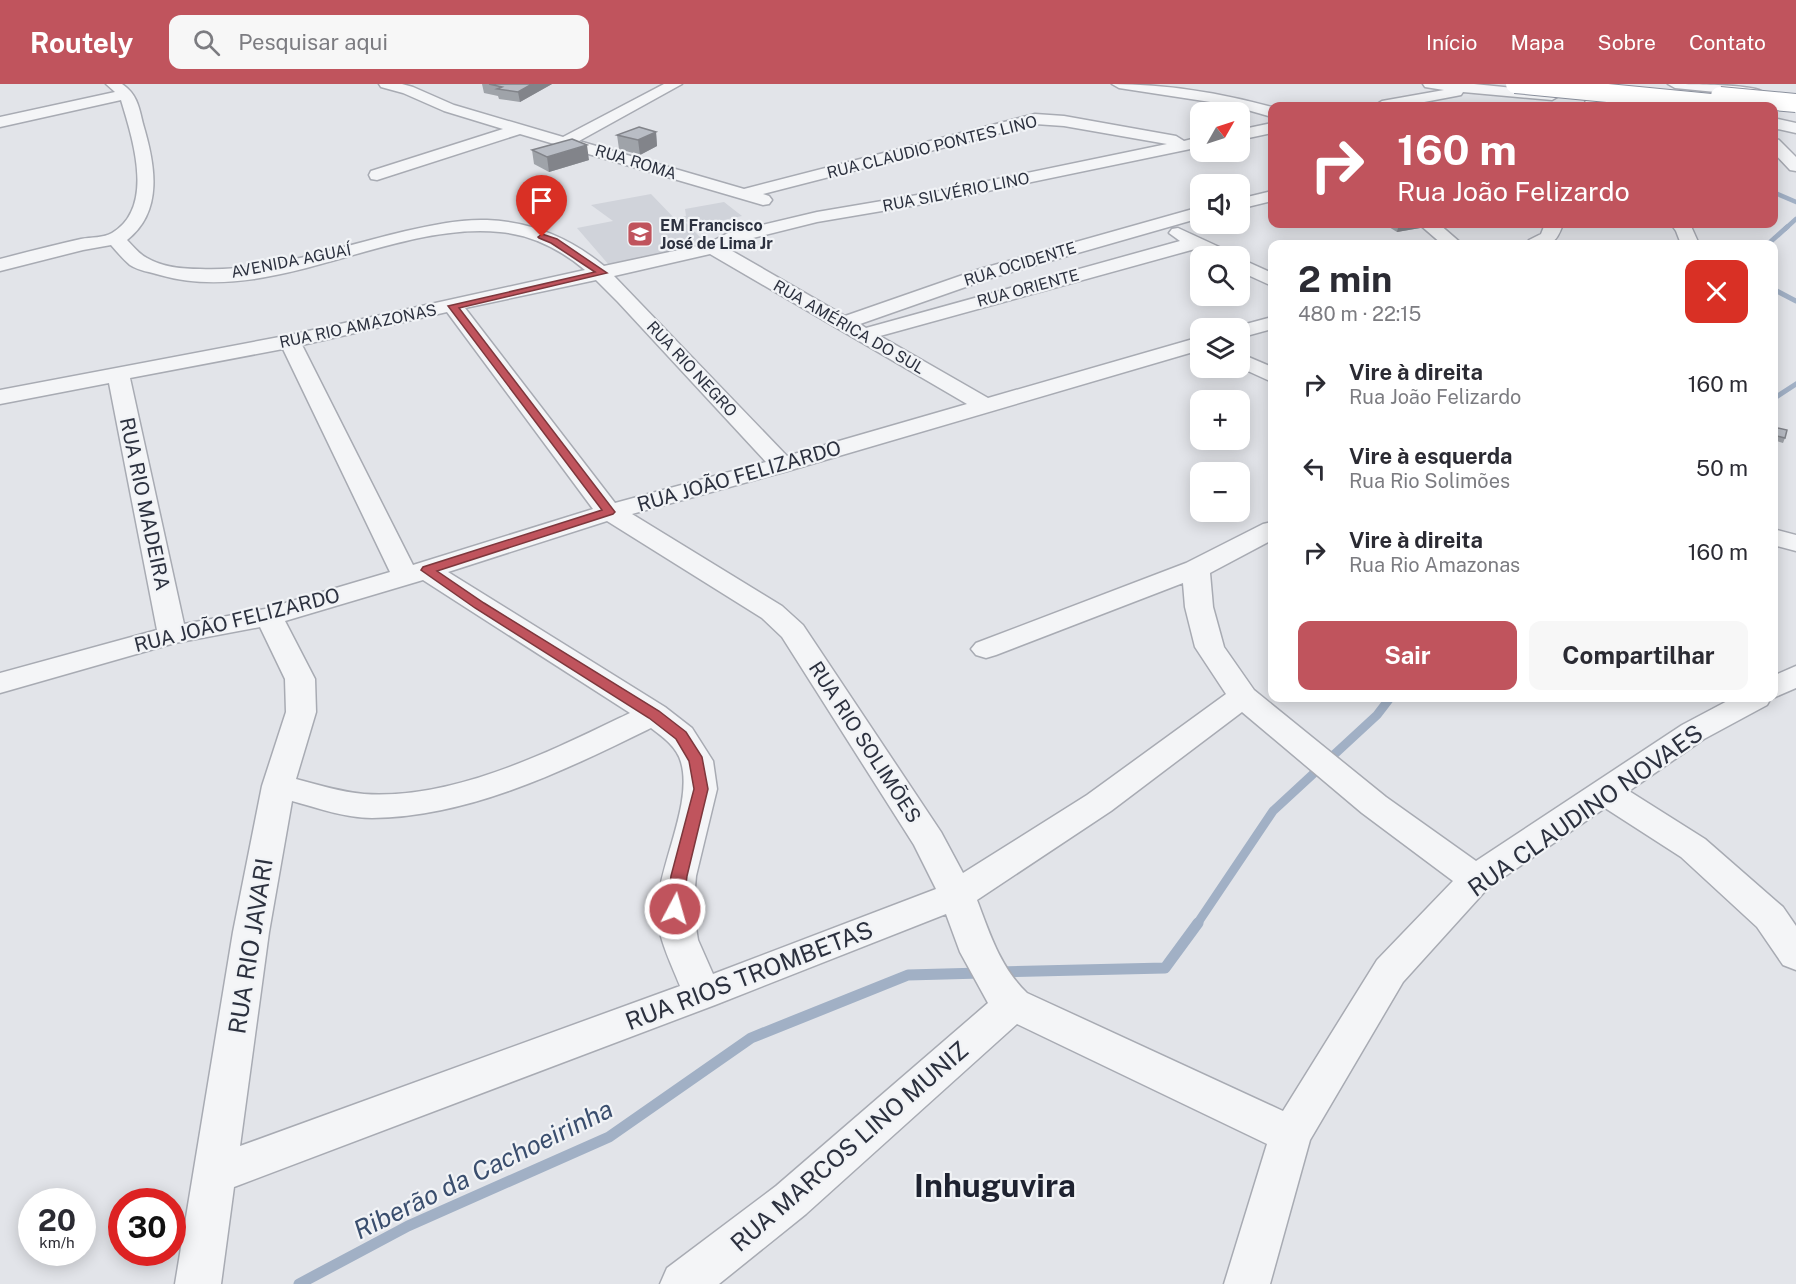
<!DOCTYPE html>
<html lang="pt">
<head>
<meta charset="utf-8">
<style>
	body { margin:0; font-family:"Public Sans",sans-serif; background:#f7f7f7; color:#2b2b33; height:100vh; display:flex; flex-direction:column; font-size:22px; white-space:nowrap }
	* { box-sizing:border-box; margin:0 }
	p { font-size:20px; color:#7c7c81 }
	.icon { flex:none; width:33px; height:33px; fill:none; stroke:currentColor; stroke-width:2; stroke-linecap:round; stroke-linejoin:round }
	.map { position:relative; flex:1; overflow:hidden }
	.details { position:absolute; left:1268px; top:156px; width:510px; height:462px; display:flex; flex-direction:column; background:#fff; border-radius:12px; box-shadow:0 3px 15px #0003 }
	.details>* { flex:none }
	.banner { position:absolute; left:1268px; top:18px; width:510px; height:126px; border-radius:12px; box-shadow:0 3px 15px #0003; background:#c0545d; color:#fff; overflow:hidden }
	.needle { width:39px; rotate:51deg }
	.buttons { position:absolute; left:1190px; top:18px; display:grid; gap:12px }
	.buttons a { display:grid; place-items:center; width:60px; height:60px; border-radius:12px; background:#fff; box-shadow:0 3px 15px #0003; font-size:30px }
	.speed { position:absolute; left:18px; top:1104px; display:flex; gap:12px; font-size:30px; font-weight:700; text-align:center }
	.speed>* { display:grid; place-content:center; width:78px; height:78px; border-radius:50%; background:#fff; box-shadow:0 3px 15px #0003; line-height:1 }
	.speed small { font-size:15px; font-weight:400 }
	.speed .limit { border:9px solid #d22; background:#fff; color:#111 }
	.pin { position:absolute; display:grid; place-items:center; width:51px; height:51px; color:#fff; margin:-62px -26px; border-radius:50% 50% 50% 0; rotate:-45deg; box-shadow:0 0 6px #0007 }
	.pin .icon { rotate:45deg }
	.me { position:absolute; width:66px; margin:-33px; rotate:6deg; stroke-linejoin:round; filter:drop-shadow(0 0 4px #0008) }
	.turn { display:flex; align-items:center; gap:21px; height:126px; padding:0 30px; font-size:27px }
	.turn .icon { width:78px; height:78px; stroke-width:2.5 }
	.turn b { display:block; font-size:42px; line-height:51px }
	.round { display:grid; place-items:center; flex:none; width:63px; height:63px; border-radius:12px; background:#f7f7f7 }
	.head { display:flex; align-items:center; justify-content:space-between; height:102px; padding:0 30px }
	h1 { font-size:36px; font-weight:700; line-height:45px }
	.primary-button { display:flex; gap:12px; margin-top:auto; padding:12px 30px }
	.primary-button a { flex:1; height:69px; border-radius:12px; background:#c0545d; color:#fff; font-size:24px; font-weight:700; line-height:69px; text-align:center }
	.primary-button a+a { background:#f7f7f7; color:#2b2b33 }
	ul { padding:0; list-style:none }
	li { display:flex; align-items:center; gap:18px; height:84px; padding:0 30px }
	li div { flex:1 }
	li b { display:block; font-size:22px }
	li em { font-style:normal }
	header { display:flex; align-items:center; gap:36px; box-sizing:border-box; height:84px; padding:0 30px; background:#c0545d; color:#fff }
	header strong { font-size:28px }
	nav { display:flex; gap:33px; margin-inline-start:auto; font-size:21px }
	.search { width:420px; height:54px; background:#f7f7f7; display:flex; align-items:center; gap:15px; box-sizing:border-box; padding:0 21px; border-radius:12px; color:#7c7c81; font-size:22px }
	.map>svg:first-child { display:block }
</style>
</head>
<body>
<header>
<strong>Routely</strong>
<div class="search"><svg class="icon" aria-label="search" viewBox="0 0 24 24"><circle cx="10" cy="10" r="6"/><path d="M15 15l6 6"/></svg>Pesquisar aqui</div>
<nav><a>Início</a><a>Mapa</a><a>Sobre</a><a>Contato</a></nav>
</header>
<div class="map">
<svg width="1796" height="1200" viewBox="0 0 1796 1200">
	<rect width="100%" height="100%" fill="#e2e4e9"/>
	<path fill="#d0d3da" d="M651,110L675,135L686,132L685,125L724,118L742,132L702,141L698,136L685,138L704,157L691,165L609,181L577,144L613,137L591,121Z"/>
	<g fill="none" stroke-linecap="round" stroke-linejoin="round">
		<path stroke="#a1b0c5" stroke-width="4.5" d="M1773,108L1796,118
			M1785,145L1796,135"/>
		<path stroke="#a1b0c5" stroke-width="5" d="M1768,160L1787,143
			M1773,205L1796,217
			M1773,315L1796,300"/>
		<path stroke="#a1b0c5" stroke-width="9" d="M1197,840L1273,727L1377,631L1390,614"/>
		<path stroke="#a1b0c5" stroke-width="11" d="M1000,888L1165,884L1198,839
			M299,1200L408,1142L609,1053L751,954L908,891L981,889"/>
		<defs>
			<path id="minor" d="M106,0H122C137,10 139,23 143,40C155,80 164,127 127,156C133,162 139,170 147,174C162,183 182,185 200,185C270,188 338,163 406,147C432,141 460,135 487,136C532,138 570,154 604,182L707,160L728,149L817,128L935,108L1167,60L1064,42L1035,40L763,110L769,112L772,116L769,120L763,121L520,50L377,96L371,95L369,91L371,87L503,45L444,27L403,9L381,3L379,0H402L413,3L454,21L563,53L664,0H682L579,57L744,105L1035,30L1064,32L1176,52L1184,57L1200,53V63L935,118L817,138L741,157L727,164L845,232L980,185L1200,123V134L994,193L860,240L866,244L1180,157L1169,149L1172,145L1178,144L1230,168L1232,172H1210L1195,165L880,252L988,314L1200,253V266L791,386L632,430L782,522L803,541L941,748L963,789L1087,711L1226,610L1195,563L1185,523L1183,499L996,571L986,574L976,571L971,565L976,559L1186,479L1263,440L1272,438V456L1210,489L1213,523L1224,563L1254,606L1386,713L1476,777L1682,641L1733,614H1771L1767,621L1704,655L1629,707L1705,755L1783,823L1796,842V886L1783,881L1757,843L1681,773L1605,724L1488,804L1403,898L1310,1056L1270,1200H1224L1267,1060L1017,940L806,1130L719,1200H660L667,1184L776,1102L988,919L960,868L946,830L715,921L234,1103L221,1200H175L233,848L262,702L286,628L285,595L260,543L175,559L0,609V589L157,546L109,299L0,320V306L290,251L585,186C560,165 532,151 500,148C391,137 271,223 160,191C151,188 139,187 130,181C123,175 117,168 111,161L83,166L0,187V175C27,168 54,161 81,155C91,153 104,154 112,149C156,123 132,53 121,16L0,43V33L115,8ZM710,170L967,320L787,372L614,192ZM596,196L618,218L766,378L615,419L465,224ZM447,228L593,425L413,481L302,261ZM283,265L390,488L265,525L184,540L130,294ZM607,437L762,534L782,553L914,761L936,805L713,890L698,856L693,825L696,792L717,705L713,677L692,644L665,623L448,488ZM423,496L630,629C551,667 454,716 364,710C341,708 318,701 296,695L316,628L315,595L285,537ZM1242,628L1362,729L1453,797L1377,876L1283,1027L1027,909C1000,883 990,850 977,816L1111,727ZM651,644C663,653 677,663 681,678C693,718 660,779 657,823C656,850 670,877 680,902L240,1062L269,848L292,717C318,724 345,734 372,734C470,733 565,686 651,644Z
				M1112,0C1166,0 1220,9 1272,23V33L1230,21L1119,4Z
				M1423,0H1474L1552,8L1559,12L1552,16L1463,8L1461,11L1456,12L1403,22H1374L1382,17L1444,6L1425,3Z
				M1668,0C1685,0 1753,0 1763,8L1756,12L1675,4Z
				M1592,12L1599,16L1598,22H1584L1587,13Z
				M1773,34L1796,39V49L1773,44Z
				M1272,39V49L1239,56V46Z
				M1773,54L1779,56L1796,73V87L1790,86L1773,68Z
				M1272,107V117L1239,125V115Z
				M1419,140H1439L1462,160H1442Z
				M1545,140H1563C1555,163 1550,160 1527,160L1529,156L1541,150Z
				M1671,140H1690L1699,160H1681L1676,147Z
				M1239,174L1272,189V202L1239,187Z
				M1272,233V245L1239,254V244H1231Z
				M1239,269L1272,283V298L1239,283Z
				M1773,445L1796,451V467L1773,461Z
				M1796,582V604L1773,614H1772L1773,592Z"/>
		</defs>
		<use href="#minor" stroke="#a8abb3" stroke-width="3"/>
		<use href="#minor" fill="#f4f5f7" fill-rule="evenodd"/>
		<defs>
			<path id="highway-bridge" d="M1515,0L1742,22
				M1720,12L1796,19"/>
		</defs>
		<use href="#highway-bridge" stroke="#8b919e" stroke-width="20" stroke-linecap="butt"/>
		<use href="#highway-bridge" stroke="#fff" stroke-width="18"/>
	</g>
	<path fill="#9fa3a9" d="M482,0H552L520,18L499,15L498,12L484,9Z
		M656,48L657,62L640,71L619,65L617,51Z
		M532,66L589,76L549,88L534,80Z
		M1384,140H1427L1426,143L1397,148Z
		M1773,343L1785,354L1783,359L1773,356Z"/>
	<path fill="#82848a" d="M532,0H552L520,18L518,8Z
		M656,48L657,62L640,71L638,56Z
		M587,61L589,76L549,88L547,73Z
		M1399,140H1427L1426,143L1397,148Z"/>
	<path fill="#b9bdc5" stroke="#82848a" stroke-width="1.5" d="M489,0H532L518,8L497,5L502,3Z
		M639,43L656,48L638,56L617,51Z
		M572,55L587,61L547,73L532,66Z
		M1773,343L1787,346L1785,354L1773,351Z"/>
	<path fill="#c0545d" stroke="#7d373c" stroke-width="1.5" d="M542,150L557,155L607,189L459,224L615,428L613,430L437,487L484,519L659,627L686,648L702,673L708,705L687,792L683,825L681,829L675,831L669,829L667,825L671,792L694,705L689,677L676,655L649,634L475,524L421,486L423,483L602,426L448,222L595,188L551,159L539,154L538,153Z"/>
	<defs>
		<symbol id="school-square" viewBox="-11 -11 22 22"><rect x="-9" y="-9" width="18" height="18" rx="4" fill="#c0545d" stroke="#f1f3f6"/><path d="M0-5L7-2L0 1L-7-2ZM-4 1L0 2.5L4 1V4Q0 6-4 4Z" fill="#fff"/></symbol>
	</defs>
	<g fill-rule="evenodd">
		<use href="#school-square" x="625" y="135" width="30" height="30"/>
	</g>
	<g text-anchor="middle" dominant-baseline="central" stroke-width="4.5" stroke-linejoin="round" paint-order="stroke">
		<g font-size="16" fill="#2c313f" stroke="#f1f3f6">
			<text transform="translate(932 63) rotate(-14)">RUA CLAUDIO PONTES LINO</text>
			<text transform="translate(636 78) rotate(17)">RUA ROMA</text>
			<text transform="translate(956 108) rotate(-11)">RUA SILVÉRIO LINO</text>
			<text transform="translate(291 177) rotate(-11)">AVENIDA AGUAÍ</text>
			<text transform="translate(1020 180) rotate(-17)">RUA OCIDENTE</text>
			<text transform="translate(1028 204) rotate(-15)">RUA ORIENTE</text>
			<text transform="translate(358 242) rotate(-12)">RUA RIO AMAZONAS</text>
			<text transform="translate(849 243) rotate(30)">RUA AMÉRICA DO SUL</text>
			<text transform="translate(692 285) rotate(47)">RUA RIO NEGRO</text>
		</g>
		<g font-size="16" font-weight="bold" fill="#2c313f" stroke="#f1f3f6" text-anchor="start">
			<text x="660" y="141">EM Francisco<tspan x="660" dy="18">José de Lima Jr</tspan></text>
		</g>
		<g font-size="20" fill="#2c313f" stroke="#f1f3f6">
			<text transform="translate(739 392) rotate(-16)">RUA JOÃO FELIZARDO</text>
			<text transform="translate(145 420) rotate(78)">RUA RIO MADEIRA</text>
			<text transform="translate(237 536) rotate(-14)">RUA JOÃO FELIZARDO</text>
			<text transform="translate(865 658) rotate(57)">RUA RIO SOLIMÕES</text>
		</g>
		<g font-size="24" fill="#2c313f" stroke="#f1f3f6">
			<text transform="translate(1585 726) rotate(-35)">RUA CLAUDINO NOVAES</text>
			<text transform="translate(250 862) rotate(-81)">RUA RIO JAVARI</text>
			<text transform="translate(749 891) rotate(-21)">RUA RIOS TROMBETAS</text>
			<text transform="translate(849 1062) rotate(-41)">RUA MARCOS LINO MUNIZ</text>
		</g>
		<g font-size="26" font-style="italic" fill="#3a4e6e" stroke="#f1f3f6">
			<text transform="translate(483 1085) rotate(-26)">Riberão da Cachoeirinha</text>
		</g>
		<g font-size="32" font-weight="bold" fill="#1e2230" stroke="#f1f3f6">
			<text x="995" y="1101">Inhuguvira</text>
		</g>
	</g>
</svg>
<div class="buttons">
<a><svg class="needle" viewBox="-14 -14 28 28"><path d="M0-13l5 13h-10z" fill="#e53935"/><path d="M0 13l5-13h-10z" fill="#7c7c81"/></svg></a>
<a><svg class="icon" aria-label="sound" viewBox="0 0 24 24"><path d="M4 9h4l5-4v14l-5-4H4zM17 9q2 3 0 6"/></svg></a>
<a><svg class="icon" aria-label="search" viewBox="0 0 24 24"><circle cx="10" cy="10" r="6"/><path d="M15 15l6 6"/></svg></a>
<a><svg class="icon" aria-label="layers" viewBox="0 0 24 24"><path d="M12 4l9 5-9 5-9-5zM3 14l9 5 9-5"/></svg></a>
<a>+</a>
<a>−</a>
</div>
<div class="speed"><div>20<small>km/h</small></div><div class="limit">30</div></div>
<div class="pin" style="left:542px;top:153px;background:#d93025"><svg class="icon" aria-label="arrive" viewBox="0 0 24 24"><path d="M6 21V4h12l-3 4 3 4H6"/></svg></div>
<svg class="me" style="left:675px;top:825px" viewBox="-20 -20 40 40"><circle r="17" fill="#c0545d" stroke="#fff" stroke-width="3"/><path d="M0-11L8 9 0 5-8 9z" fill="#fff"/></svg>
<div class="banner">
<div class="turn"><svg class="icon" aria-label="right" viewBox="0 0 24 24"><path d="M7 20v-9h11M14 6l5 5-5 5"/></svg><div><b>160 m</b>Rua João Felizardo</div></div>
</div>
<section class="details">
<div class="head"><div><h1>2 min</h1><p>480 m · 22:15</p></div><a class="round" style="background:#d93025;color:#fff"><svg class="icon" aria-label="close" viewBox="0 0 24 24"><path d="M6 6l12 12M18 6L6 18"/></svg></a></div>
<ul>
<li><svg class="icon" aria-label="right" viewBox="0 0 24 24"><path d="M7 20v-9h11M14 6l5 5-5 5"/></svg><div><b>Vire à direita</b><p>Rua João Felizardo</p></div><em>160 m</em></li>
<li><svg class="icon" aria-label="left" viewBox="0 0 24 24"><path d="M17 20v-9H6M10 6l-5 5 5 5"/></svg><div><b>Vire à esquerda</b><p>Rua Rio Solimões</p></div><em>50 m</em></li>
<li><svg class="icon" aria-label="right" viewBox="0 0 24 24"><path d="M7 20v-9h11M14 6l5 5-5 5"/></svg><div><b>Vire à direita</b><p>Rua Rio Amazonas</p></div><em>160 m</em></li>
</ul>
<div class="primary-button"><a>Sair</a><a>Compartilhar</a></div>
</section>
</div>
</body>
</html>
